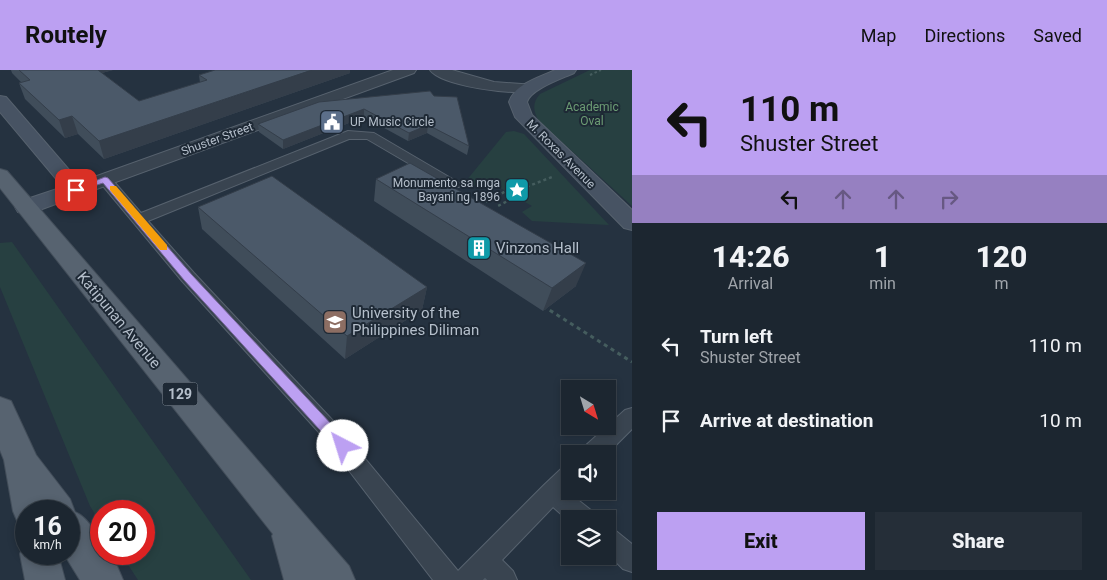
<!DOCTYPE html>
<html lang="en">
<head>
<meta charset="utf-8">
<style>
	body { margin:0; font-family:Roboto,sans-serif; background:#252e38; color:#f1f3f6; height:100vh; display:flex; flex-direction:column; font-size:19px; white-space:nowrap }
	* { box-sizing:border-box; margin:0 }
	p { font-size:16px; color:#a0a5ab }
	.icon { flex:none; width:28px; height:28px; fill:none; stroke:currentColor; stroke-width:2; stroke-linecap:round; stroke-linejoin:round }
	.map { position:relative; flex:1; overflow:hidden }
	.drawer { display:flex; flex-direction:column; background:#1c2630; width:475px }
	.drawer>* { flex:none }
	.hud { background:#bca0f2; color:#111; overflow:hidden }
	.needle { width:32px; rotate:142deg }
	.buttons { position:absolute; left:561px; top:310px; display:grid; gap:10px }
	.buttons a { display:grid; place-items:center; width:55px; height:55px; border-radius:0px; background:#1c2630; box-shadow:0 2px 8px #0003,0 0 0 1px #3a434c; font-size:25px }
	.speed { position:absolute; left:15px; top:430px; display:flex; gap:10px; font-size:25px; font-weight:700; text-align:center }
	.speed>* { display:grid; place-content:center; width:65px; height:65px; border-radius:50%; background:#1c2630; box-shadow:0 2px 8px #0003,0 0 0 1px #3a434c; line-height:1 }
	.speed small { font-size:12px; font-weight:400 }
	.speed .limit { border:8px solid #d22; background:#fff; color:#111 }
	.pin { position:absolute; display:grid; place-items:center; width:42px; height:42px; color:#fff; margin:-21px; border-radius:10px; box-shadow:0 2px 8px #0006 }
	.me { position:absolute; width:55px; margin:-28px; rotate:320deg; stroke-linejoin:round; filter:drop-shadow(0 0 4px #0008) }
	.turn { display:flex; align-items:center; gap:18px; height:105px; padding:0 25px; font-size:22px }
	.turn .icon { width:65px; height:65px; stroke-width:2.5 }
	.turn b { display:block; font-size:35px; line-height:42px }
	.lanes { display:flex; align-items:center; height:48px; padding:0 25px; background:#0003; justify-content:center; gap:25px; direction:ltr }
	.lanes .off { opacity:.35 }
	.eta { display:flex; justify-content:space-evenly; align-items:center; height:85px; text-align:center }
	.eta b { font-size:30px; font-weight:800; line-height:35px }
	.cta { display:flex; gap:10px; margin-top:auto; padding:10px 25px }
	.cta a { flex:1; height:58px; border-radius:0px; background:#bca0f2; color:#111; font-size:20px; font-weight:800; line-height:58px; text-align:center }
	.cta a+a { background:#252e38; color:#f1f3f6 }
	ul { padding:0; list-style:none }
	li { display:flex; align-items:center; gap:15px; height:75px; padding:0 25px }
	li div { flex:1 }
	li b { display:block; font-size:19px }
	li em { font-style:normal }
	header { display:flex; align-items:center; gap:30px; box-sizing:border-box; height:70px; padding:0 25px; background:#bca0f2; color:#111 }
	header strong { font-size:24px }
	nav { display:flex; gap:28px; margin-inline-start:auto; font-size:18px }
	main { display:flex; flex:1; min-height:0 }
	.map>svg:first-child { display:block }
</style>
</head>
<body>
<header>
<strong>Routely</strong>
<nav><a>Map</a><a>Directions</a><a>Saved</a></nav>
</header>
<main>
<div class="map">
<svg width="632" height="510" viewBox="0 0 632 510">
	<rect width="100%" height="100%" fill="#253240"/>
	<path fill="#274041" d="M590,0H632V136L539,51C533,41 532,33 540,24Z
		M514,61L524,64L609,155L532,151L522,142L532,136L488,111L477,117L466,111L506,62Z
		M12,172L251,510H138L121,484H144V441H101V454L90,436L0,217V173Z"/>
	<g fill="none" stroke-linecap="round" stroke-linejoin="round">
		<defs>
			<path id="lane" d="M348,61L374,63L461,114L459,117H449L367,69H349L148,151L194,203L338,356L458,501L544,415L562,398L570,395L568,422L592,441L596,449H570V452L553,437L502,490L513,501L517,510H487L485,508L483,510H433L324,368L182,211L98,110L105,106L110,107L141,143Z
				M632,338V359L607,384H581L584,377L625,340Z
				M608,457L616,461L632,474V502L623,499L608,484Z"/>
			<path id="street" d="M393,0H416L414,3L83,124L76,126L69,124L65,120L69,116Z
				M430,0H452L494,12L535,15L537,18L535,21C515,26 441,16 430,0Z"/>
			<path id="secondary" d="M555,0H576L574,3C561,9 531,19 527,32L532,45L632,140V160L624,158L515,47L509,32C516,13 538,8 555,0Z
				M0,26L6,27L83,116L87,120L83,124L34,142L26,144L18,142L15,137L18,132L63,117L0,42Z"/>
			<path id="primary" d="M0,99L7,101L349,496L355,510H284L272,466L273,464L0,118Z
				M0,327L11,331L36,385L70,429L75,442C89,448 101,469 101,484H108L117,496L123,510H80L64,484H69V441H26V456L18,453L13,441L4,390L0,380Z
				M26,470V484H58L65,510H25L20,484Z"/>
		</defs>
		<use href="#lane" stroke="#57626e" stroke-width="2"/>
		<use href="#street" stroke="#57626e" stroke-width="2"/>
		<use href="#secondary" stroke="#57626e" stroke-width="2"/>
		<use href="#primary" stroke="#424d59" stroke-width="2"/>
		<path stroke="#455d5e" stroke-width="2" stroke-dasharray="2.5 2.5" stroke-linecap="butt" d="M590,5L601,0"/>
		<path stroke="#455d5e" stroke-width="2.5" stroke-dasharray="3 3" stroke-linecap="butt" d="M521,119L552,107
			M486,132L515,116L525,122L496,137"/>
		<path stroke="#455d5e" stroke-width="3" stroke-dasharray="4 4" stroke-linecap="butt" d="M543,236L632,292"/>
		<use href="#lane" fill="#394450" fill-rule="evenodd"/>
		<use href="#street" fill="#394450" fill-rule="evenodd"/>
		<use href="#secondary" fill="#475363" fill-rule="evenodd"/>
		<use href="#primary" fill="#576370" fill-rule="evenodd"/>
	</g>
	<path fill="#404d5a" d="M11,0H113L102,3L139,31L200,13L199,5L350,3L104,89L78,64L65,68L25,29L19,13L21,12L12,3Z
		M430,21L469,76L467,85L427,63L408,71L364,47L283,79L259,62L258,54Z
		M376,109L576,216L543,241L374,131Z
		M198,137L427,217L422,240L345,289L202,159Z"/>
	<path fill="#343e4a" d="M88,0H113L90,6Z
		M312,0H350V3L104,89L99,71Z
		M364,39V47L283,79V70Z
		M72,46L78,64L65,68L59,50Z
		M428,55L427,63L408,71L409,63Z
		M586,193L576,216L543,241L552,218Z
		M427,217L422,240L345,289L347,266Z"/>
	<path fill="#4b5969" stroke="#343e4a" d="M19,0H98L139,31L207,10L199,5L215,0H312L99,71L72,46L59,50L19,13L30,10Z
		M430,21L434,26L457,27L469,76L428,55L409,63L364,39L283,70L258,54L319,32Z
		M410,93L586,193L552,218L376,109Z
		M272,106L427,217L347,266L198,137Z"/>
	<path fill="#bca0f2" stroke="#7a689d" d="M105,107L108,108L192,205L348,372L350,376L348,380L343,382L338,380L184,210L103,113L76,122L72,120Z"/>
	<path fill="#f59e0b" d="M110,116H116L167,175V180H160L110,120Z"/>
	<defs>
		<symbol id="civic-square" viewBox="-11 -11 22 22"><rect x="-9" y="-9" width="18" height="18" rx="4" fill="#5c6f8a" stroke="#1e2935"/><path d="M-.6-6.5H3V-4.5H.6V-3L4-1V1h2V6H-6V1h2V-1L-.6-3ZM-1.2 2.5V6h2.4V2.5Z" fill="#fff"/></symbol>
		<symbol id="sight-square" viewBox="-11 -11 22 22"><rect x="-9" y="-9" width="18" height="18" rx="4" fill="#0f9aa8" stroke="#1e2935"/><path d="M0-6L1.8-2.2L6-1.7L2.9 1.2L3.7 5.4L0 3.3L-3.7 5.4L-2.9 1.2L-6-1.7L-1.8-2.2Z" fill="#fff"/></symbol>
		<symbol id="building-square" viewBox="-11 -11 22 22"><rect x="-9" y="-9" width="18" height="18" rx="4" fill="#0f9aa8" stroke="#1e2935"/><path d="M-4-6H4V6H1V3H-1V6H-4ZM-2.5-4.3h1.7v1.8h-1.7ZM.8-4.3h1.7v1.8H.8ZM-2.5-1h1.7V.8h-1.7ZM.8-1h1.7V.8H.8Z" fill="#fff"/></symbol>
		<symbol id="university-square" viewBox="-11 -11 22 22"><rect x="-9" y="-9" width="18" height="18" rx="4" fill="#8d6e63" stroke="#1e2935"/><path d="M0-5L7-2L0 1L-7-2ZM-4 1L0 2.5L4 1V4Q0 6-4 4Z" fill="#fff"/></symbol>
	</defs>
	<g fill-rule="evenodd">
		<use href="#civic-square" x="318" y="38" width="28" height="28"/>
		<use href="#sight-square" x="503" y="106" width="28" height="28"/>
		<use href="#building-square" x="465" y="164" width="28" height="28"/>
		<use href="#university-square" x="321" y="238" width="28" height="28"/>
	</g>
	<g text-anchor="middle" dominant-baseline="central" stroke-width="4" stroke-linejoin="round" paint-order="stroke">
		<g font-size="12" fill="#6c9c74" stroke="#1e2935">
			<text x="592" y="37">Academic<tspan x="592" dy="14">Oval</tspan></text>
		</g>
		<g font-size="12" fill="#b5bfcb" stroke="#1e2935" text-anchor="start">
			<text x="350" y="52">UP Music Circle</text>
			<text x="500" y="113" text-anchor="end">Monumento sa mga<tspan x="500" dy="14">Bayani ng 1896</tspan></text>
		</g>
		<g font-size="12" fill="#b5bfcb" stroke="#1e2935">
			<text transform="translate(217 69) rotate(-20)">Shuster Street</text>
			<text transform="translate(561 84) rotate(45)">M. Roxas Avenue</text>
		</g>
		<rect fill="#1e2935" stroke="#88929e" stroke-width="1" x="162.5" y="312.5" width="35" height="23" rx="4"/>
		<g font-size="14" font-weight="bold" fill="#b5bfcb">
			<text x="180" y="324">129</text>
		</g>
		<g font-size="15" fill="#b5bfcb" stroke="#1e2935" text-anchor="start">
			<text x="496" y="178">Vinzons Hall</text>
			<text x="352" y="243">University of the<tspan x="352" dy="17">Philippines Diliman</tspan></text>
		</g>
		<g font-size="15" fill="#b5bfcb" stroke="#1e2935">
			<text transform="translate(119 250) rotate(50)">Katipunan Avenue</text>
		</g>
	</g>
</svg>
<div class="buttons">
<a><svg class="needle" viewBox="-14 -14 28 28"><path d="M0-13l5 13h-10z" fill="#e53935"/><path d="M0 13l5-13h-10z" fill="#a0a5ab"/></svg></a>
<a><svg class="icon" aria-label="sound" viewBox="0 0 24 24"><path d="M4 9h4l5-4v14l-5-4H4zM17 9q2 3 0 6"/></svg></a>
<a><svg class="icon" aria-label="layers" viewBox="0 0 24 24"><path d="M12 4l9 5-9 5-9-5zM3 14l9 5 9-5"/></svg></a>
</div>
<div class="speed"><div>16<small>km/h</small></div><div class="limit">20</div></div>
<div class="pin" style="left:76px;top:120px;background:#d93025"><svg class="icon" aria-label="arrive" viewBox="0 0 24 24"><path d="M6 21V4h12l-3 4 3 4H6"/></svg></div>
<svg class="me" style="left:343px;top:376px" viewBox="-20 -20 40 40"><circle r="19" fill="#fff"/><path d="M0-13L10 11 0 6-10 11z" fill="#bca0f2"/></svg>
</div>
<section class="drawer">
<div class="hud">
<div class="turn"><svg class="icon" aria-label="left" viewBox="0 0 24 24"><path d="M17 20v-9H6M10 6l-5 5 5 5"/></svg><div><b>110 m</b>Shuster Street</div></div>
<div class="lanes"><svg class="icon" aria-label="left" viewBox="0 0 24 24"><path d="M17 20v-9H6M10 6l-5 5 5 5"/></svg><svg class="icon off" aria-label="ahead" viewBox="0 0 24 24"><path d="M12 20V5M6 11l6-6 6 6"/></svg><svg class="icon off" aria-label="ahead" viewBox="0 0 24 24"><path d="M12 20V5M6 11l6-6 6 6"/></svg><svg class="icon off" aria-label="right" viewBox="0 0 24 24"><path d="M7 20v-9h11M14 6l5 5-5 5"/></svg></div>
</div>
<div class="eta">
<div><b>14:26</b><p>Arrival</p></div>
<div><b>1</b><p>min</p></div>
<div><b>120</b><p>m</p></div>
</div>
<ul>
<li><svg class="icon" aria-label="left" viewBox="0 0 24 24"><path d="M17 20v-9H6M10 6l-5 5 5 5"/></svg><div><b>Turn left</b><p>Shuster Street</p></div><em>110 m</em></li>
<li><svg class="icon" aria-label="arrive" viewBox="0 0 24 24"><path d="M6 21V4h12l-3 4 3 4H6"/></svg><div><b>Arrive at destination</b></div><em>10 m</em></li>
</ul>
<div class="cta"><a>Exit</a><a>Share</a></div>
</section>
</main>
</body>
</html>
